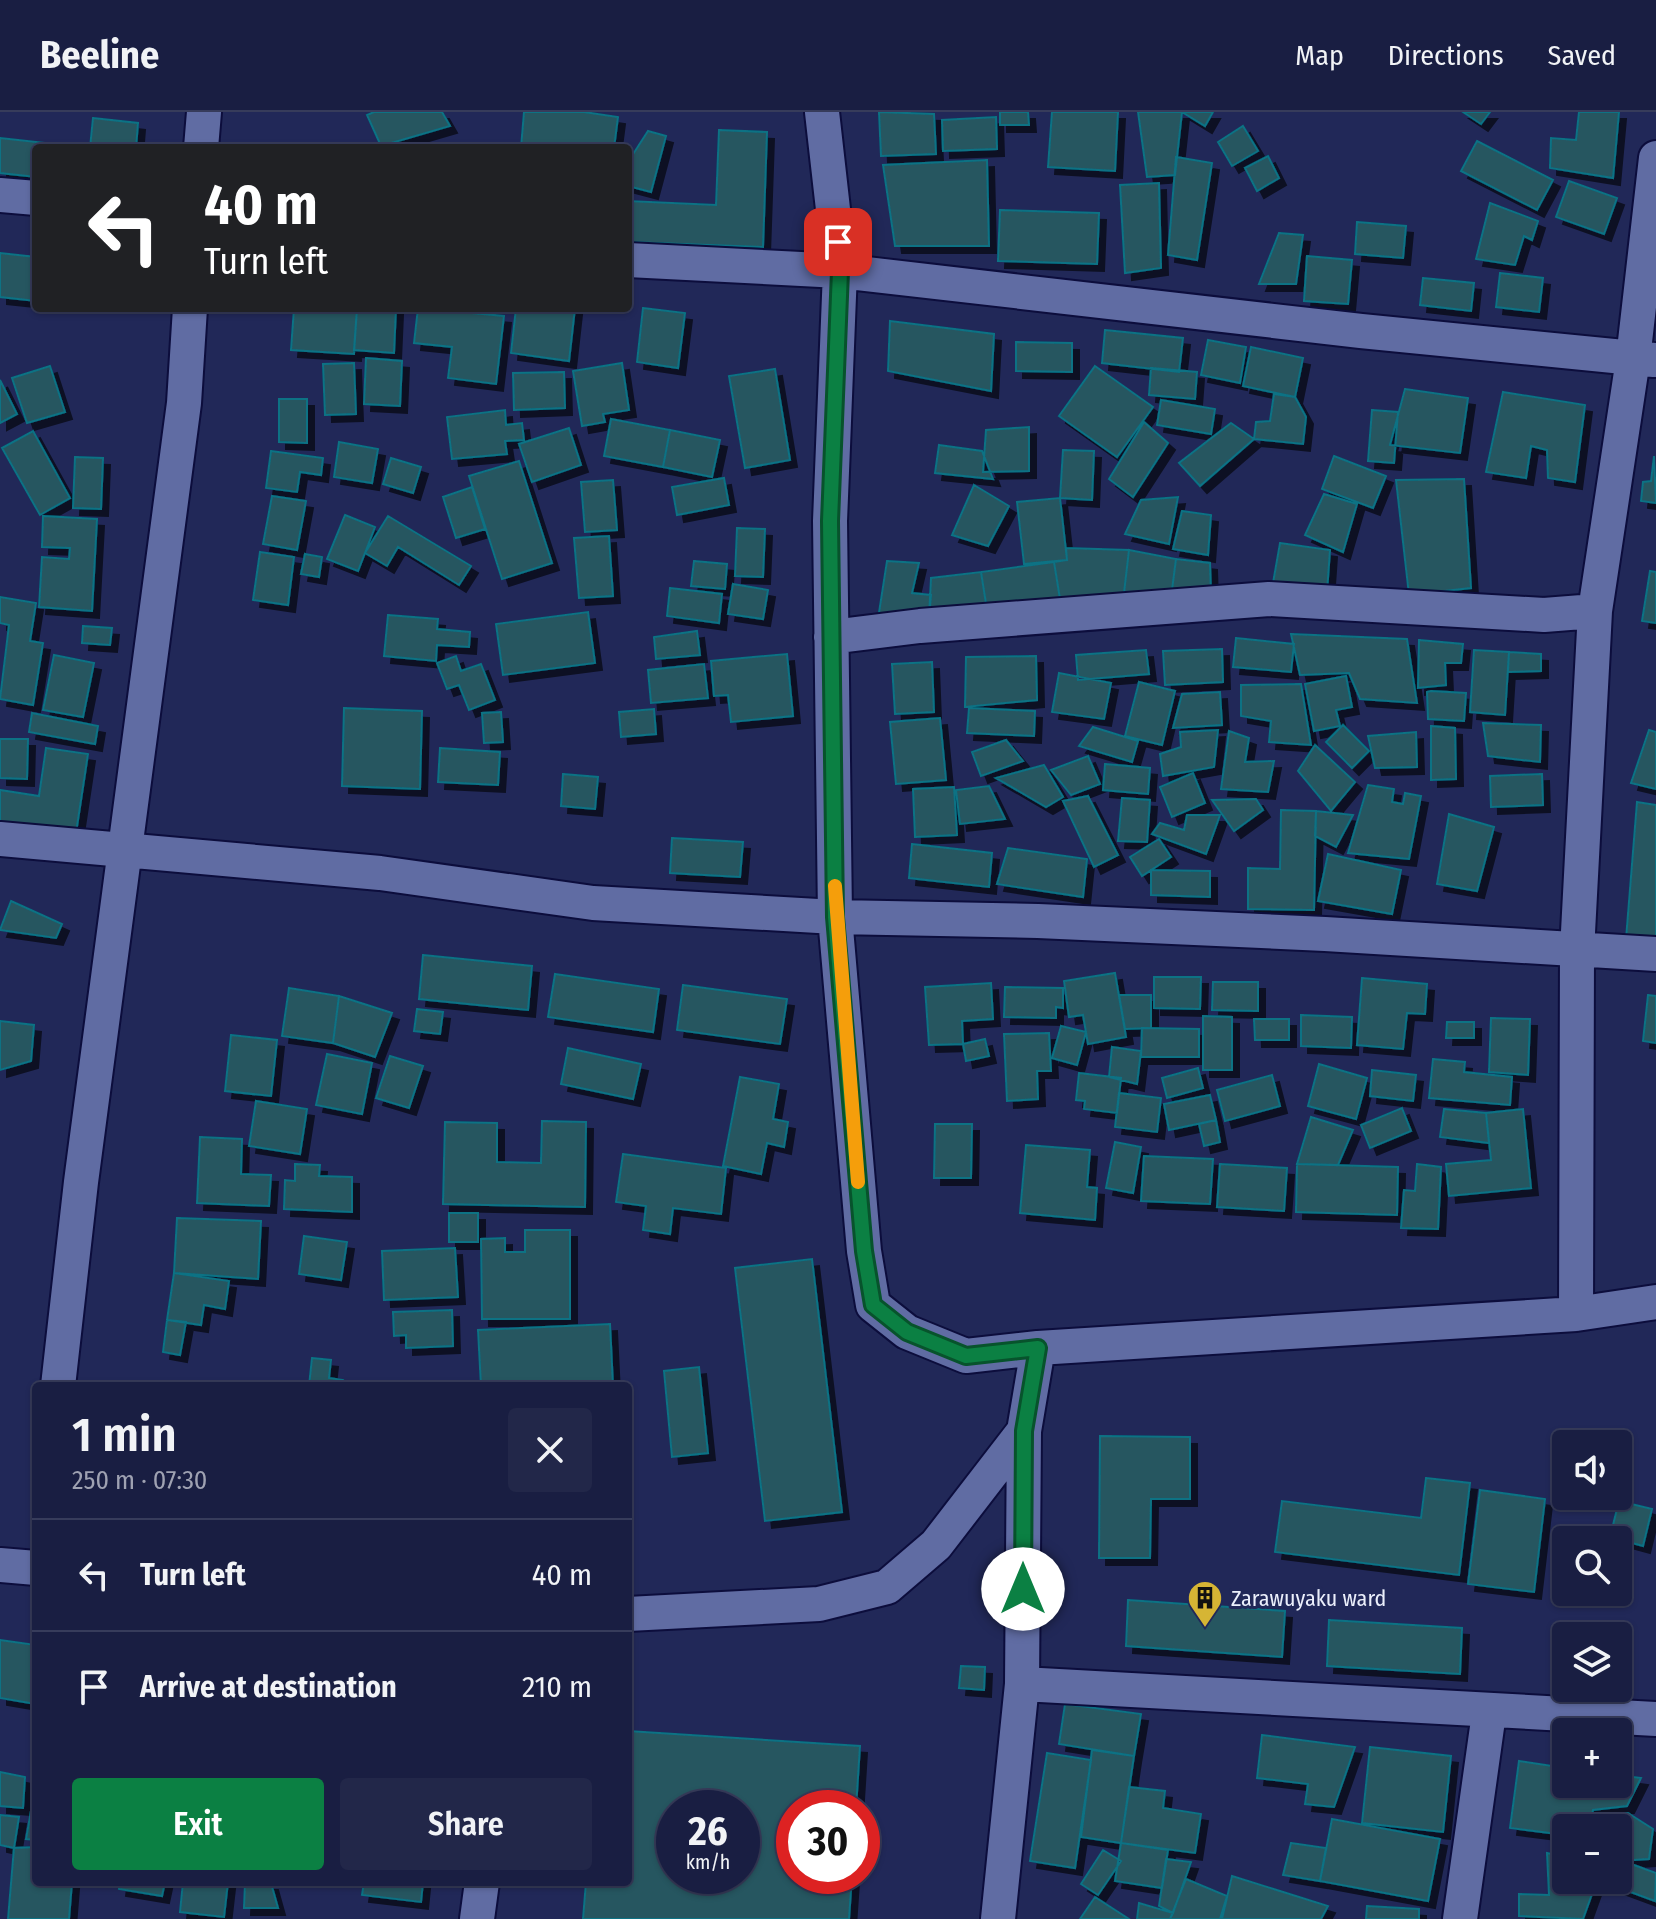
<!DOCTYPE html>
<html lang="en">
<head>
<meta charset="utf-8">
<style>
	body { margin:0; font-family:"Fira Sans Condensed",sans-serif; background:#222749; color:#f1f3f6; height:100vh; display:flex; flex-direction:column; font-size:30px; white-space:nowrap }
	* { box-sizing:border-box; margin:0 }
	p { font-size:26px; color:#9fa2b2 }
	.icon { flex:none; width:44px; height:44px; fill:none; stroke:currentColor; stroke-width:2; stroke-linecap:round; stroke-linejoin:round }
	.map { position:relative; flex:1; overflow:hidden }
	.drawer { position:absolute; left:32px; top:1270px; width:600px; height:504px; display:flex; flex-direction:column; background:#191e42; border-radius:8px; box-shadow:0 2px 6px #0004,0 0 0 2px #373c5b }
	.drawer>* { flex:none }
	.hud { position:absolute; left:32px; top:32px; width:600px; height:168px; border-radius:8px; box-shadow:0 2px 6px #0004,0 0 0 2px #373c5b; background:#202124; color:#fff; overflow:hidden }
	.controls { position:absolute; left:1552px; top:1318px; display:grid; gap:16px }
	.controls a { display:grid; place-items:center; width:80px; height:80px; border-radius:8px; background:#191e42; box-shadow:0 2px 6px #0004,0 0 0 2px #373c5b; font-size:40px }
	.speed { position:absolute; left:656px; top:1678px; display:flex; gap:16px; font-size:40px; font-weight:700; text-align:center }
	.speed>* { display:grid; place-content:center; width:104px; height:104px; border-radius:50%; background:#191e42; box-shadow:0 2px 6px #0004,0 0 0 2px #373c5b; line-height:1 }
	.speed small { font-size:20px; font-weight:400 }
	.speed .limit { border:12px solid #d22; background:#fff; color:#111 }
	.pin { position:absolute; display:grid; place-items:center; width:68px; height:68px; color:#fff; margin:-34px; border-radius:16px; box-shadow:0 4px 12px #0006 }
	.me { position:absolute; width:88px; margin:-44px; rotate:0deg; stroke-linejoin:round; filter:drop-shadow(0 0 6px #0008) }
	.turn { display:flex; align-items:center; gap:28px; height:168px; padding:0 40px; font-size:36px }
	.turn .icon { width:104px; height:104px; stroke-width:2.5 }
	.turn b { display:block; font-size:56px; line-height:68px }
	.round { display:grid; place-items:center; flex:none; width:84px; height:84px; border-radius:8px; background:#222749 }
	.overview { display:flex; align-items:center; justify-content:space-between; height:136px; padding:0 40px }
	h1 { font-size:48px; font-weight:600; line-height:60px }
	.action { display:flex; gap:16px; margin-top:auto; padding:16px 40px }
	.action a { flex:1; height:92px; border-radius:8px; background:#0b8043; color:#fff; font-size:32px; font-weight:600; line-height:92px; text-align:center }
	.action a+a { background:#222749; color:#f1f3f6 }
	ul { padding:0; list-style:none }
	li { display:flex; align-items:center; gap:24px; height:112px; padding:0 40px; border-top:2px solid #373c5b }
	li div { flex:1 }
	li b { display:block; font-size:30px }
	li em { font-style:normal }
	header { display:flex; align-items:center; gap:48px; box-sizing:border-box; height:112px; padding:0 40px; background:#191e42; border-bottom:2px solid #373c5b }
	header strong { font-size:38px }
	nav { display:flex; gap:44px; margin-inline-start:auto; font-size:28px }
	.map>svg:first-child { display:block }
</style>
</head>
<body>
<header>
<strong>Beeline</strong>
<nav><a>Map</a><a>Directions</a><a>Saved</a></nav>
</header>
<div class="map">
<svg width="1656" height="1807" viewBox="0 0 1656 1807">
	<defs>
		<filter id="shadow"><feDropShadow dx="7" dy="7" stdDeviation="0" flood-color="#0009"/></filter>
	</defs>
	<rect width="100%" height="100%" fill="#212858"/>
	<path fill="#285661" stroke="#087284" stroke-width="2" fill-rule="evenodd" filter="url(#shadow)" d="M374,0H442L450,14L381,34L367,3Z
		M524,0H584L618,5L614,36H521Z
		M879,0L934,2L936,42L881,44Z
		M1000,0H1028L1029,13H1000Z
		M1052,0H1118L1115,59L1048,55Z
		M1138,0H1182L1175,63L1147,65Z
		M1182,0H1213L1205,14Z
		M1463,0H1490L1481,12Z
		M1579,0H1619L1613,66L1550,56L1551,26L1576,28Z
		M996,5L997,37L943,39L942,8Z
		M93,6L138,11L136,36H90Z
		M1243,14L1258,39L1232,54L1218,30Z
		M719,18L767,20L763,135L628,130V89L716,93Z
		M648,19L666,24L651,80L628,74V50Z
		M0,26L55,32L54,36H36V65L0,61Z
		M1477,29L1553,68L1537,98L1461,59Z
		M1268,44L1279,66L1257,79L1245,56Z
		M1176,45L1212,51L1197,148L1168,143Z
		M987,48L989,134H895L883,53Z
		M1569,69L1617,86L1604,122L1556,105Z
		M1159,71L1161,156L1125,161L1120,73Z
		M1490,91L1538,109L1532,128L1524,124L1515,153L1476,147Z
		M1000,98L1099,101L1097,152L998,149Z
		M1357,110L1406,114L1403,146L1355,142Z
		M1279,121L1303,123L1296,172H1259Z
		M0,141L36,145V189L0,185Z
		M1307,144L1352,148L1348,192L1304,189Z
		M1500,161L1543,166L1539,200L1496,195Z
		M1423,166L1474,171L1471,199L1420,193Z
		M294,196H357L354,242L291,238Z
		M357,196H396L394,241L354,238Z
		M418,196L504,204L496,272L448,266L452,235L414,231Z
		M516,196H575L569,249L511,241Z
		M643,196L685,201L678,256L637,250Z
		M890,209L994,222L991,279L888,259Z
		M1105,218L1183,226L1179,260L1102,251Z
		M1208,228L1246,235L1240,271L1201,263Z
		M1016,230L1072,231V260L1016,259Z
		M1251,235L1303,246L1295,285L1243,274Z
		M366,246L402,249L400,294L364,292Z
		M354,251L356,302L325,303L323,252Z
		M622,251L629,298L603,302L605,310L582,314L573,259Z
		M50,254L65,300L27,311L12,266Z
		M1095,254L1153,295L1117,345L1059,304Z
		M1151,256L1197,260L1195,287L1149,283Z
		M775,257L790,348L745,356L729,264Z
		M564,260L565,296L514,298L513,261Z
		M0,268L17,302L0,311Z
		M1405,277L1468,286L1460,341L1390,333Z
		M1503,280L1585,293L1575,370L1548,366L1547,338L1531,334L1526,366L1486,360Z
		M1274,282L1295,285L1306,305L1303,332L1254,327L1256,310L1270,309Z
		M279,287H307V331L279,330Z
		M1161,288L1215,297L1211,322L1157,313Z
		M505,298L506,313L522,311L524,328L505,329L507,342L452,347L447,305Z
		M1372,298L1398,300L1394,351L1368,349Z
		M611,307L670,318L663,355L604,344Z
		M1144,310L1168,331L1133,385L1109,367Z
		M1231,311L1254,327L1200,374L1179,351Z
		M1029,315V359L983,360L986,318Z
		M569,316L581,353L532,370L519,332Z
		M670,318L720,328L712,365L663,355Z
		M33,319L70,386L40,403L2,336Z
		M339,330L378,337L372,371L334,365Z
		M939,333L982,339L993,367L935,361Z
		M1063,338L1094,339L1092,388L1060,386Z
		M271,339L323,346L321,363L300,360L297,380L266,376Z
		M1334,344L1386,364L1373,396L1322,377Z
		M1654,344L1656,391L1641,389L1643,370L1651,369Z
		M75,345L103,346L101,397L73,396Z
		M391,346L421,355L413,381L383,372Z
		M519,349L552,451L502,467L469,364Z
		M724,366L729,393L677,403L672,375Z
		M1464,367L1471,476L1409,483L1396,368Z
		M613,368L617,418L585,420L581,370Z
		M974,373L1009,394L988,434L952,423Z
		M472,375L485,417L456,426L443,385Z
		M1324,382L1357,392L1343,440L1305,423Z
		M272,384L306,389L297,438L263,432Z
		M1178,385L1169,432L1125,422L1141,388Z
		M1060,386L1067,448L1024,452L1017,390Z
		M1182,399L1211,403L1208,443L1173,437Z
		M345,403L375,415L358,459L327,447Z
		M43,404L97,407L92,499L39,495L42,445L69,447L70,436L42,435Z
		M388,404L471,454L459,473L398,435L387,454L365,441Z
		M737,416L765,417L763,465L735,464Z
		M609,424L613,484L579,486L574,426Z
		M1280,431L1330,438L1327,480L1273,471Z
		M1066,436L1129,438L1124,481L1060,487L1054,450L1067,448Z
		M1129,438L1176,447L1172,478L1124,481Z
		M260,440L294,445L288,493L253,488Z
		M305,442L322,445L319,465L301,462Z
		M1176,447L1210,451L1211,481L1172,478Z
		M694,449L727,452L725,477L691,474Z
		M887,449L919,451L912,481L931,483L929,506L878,507Z
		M1054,450L1060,487L987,498L981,460Z
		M1650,459L1656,460V511L1642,509Z
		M981,460L987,498L929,506L931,466Z
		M733,472L768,478L763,507L728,502Z
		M670,476L722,482L719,511L667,504Z
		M0,485L36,491L30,529L43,531L33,593L0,587L9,513L0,511Z
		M588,500L595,551L503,563L496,512Z
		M388,503L438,507L437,517L470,520L469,535L437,533L436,549L384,544Z
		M83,514L112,516L110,533L82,531Z
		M697,519L700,543L656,547L654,525Z
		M1291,522L1407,527L1417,591L1360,587L1349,561L1300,563Z
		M1236,526L1294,532L1291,560L1233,555Z
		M1419,528L1463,532L1461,551H1445L1446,573L1418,576Z
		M1222,537L1223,570L1165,573L1163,539Z
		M1146,538L1149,562L1078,568L1076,543Z
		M1474,538L1509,540L1505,603L1470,600Z
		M1509,540L1541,542V559L1508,560Z
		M787,542L793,604L731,610L728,583L714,584L711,549Z
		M54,543L94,551L83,605L43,598Z
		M456,544L461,559L481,552L495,588L469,598L459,573L447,577L437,551Z
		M1036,544L1037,588L965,595L966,545Z
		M932,550L934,600L895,602L892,552Z
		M704,552L708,586L651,591L648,558Z
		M1059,561L1111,571L1104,607L1052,600Z
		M1346,564L1352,595L1336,598L1340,614L1314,619L1305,572Z
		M1139,570L1175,579L1162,633L1125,624Z
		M1301,572L1311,633L1269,630L1271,609L1241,604V573Z
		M1431,579L1466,581L1464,609L1428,607L1427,580Z
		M1220,580L1222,613L1173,616L1182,582Z
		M344,596L422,599L420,677L342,674Z
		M969,596L1035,599L1034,624L967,621Z
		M654,597L656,622L621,625L619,600Z
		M501,600L503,630L484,631L482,601Z
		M32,601L98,614L95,632L29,620Z
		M940,606L946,668L896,672L890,610Z
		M1483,611L1541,613L1540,650L1488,644Z
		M1343,613L1369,639L1352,656L1326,630Z
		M1431,614L1455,616L1456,667L1431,668Z
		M1093,615L1138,629L1132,650L1079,634Z
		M1218,618L1214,655L1163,664L1160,642L1181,635L1180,620Z
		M1649,618L1656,620V677L1631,671Z
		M1229,619L1249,626L1245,650L1274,649L1268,680L1221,677Z
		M1416,620L1417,655L1375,656L1368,624Z
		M0,627H28L27,667L0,666Z
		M1006,628L1023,649L981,664L972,640Z
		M1315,633L1355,670L1331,699L1298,659Z
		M46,636L88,642L76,721L0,710V678L39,684Z
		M440,636L500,640L498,673L438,670Z
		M1088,644L1100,672L1071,683L1051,658Z
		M1105,652L1150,656L1148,682L1103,678Z
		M1044,653L1063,685L1046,695L996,666Z
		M1193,661L1205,691L1172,705L1160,675Z
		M563,662L598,665L595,697L561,694Z
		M1542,662L1543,693L1491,695L1490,664Z
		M1368,673L1394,677L1392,690L1403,692L1405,681L1421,684L1409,747L1348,741Z
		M989,674L1005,707L960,712L956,678Z
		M954,675L957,723L915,725L913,677Z
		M1088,684L1118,743L1094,755L1063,689Z
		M1122,686L1150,688L1147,730L1118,729Z
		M1256,687L1263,698L1234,719L1212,688Z
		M1637,690L1656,693V829L1626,827Z
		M1281,698L1316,699L1314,798L1248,797V756L1280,757Z
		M1316,699L1353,703L1336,735L1315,724Z
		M1449,702L1494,715L1477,779L1437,772Z
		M1187,703H1220L1206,742L1152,722L1160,711L1184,718Z
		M672,726L743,730L740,765L670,761Z
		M1159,727L1171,745L1142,764L1130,745Z
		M912,732L992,741L989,775L909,766Z
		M1008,736L1087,747L1083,785L997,772Z
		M1328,742L1401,758L1392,802L1318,789Z
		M1151,758L1210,759V785L1151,783Z
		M11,789L62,812L56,826L0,818Z
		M423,843L532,854L528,898L419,887Z
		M1115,861L1126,925L1088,932L1083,903L1069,905L1064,869Z
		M555,862L659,877L653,920L548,905Z
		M1154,865H1201L1200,897L1154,896Z
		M1362,866L1427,872L1425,902L1407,901L1403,937L1357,933Z
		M1213,870H1258V899L1212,898Z
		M991,871L993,907L962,909L963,932L929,933L925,875Z
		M683,873L787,887L780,932L677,918Z
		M1005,875L1063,876V896L1056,895V906L1004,905Z
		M289,876L339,884L333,931L282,924Z
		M1119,883H1151V916L1125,917Z
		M1648,883L1656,884V931L1643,929Z
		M339,884L392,901L375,945L333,931Z
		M417,897L443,900L440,922L414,919Z
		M1301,903L1352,905L1351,936L1301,934Z
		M1203,904L1232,905V958H1203Z
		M1491,906L1530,907L1528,963L1489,960Z
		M1254,907H1289V928H1255Z
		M0,909L34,913L31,949L0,958Z
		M1447,910H1474V926H1446Z
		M1061,914L1086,920L1077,953L1052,946Z
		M1142,916L1199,917V945H1141Z
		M1049,921L1051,959H1037L1038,987L1007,989L1004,922Z
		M231,923L277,928L271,984L225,979Z
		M985,927L989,944L966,949L963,932Z
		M1112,935L1141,939L1137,972L1109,965Z
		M568,936L641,952L633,987L561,972Z
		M327,942L372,951L362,1002L316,993Z
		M390,944L423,954L409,996L376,986Z
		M1433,947L1465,950L1464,960L1512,965L1510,993L1429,986Z
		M1319,952L1367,966L1356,1007L1308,994Z
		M1198,956L1203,976L1167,986L1162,966Z
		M1372,958L1416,963L1413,989L1370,984Z
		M1079,961L1121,966L1117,1001L1084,997L1085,989L1076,988Z
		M1272,963L1280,994L1225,1009L1217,978Z
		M740,965L779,972L773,1007L788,1010L784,1035L767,1031L761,1062L723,1054Z
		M1119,981L1161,986L1157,1020L1115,1015Z
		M1210,983L1216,1008L1169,1018L1164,992Z
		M256,989L307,997L300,1042L249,1034Z
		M1402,996L1411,1019L1370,1036L1361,1013Z
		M1444,997L1486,1001L1489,1031L1440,1025Z
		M1523,997L1531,1076L1449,1084L1446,1052L1491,1048L1486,1001Z
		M1311,1005L1353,1018L1338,1053L1297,1052Z
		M1216,1008L1220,1030L1204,1034L1199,1012Z
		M542,1009L586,1010L585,1095L443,1092L445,1010L497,1011V1050L541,1051Z
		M935,1012H972L971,1066H934Z
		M200,1025L242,1027L241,1062L271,1063L269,1094L197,1091Z
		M1115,1030L1141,1035L1133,1081L1106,1076Z
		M1026,1033L1090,1038L1087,1075L1097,1076L1095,1108L1020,1101Z
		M623,1042L726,1056L721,1102L673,1096L670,1122L643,1118L646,1094L616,1090Z
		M1144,1044L1213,1047L1210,1092L1141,1089Z
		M295,1052L320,1053L319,1064L352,1065V1100L284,1097L285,1068L295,1069Z
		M1220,1052L1287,1056L1284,1099L1217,1095Z
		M1297,1052L1398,1055L1397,1103L1296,1100Z
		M1417,1052L1441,1055L1438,1117L1401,1116L1404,1078L1415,1079Z
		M449,1101H478V1130H449Z
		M177,1106L261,1109L258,1167L174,1161Z
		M525,1118H570V1207H482L481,1127L505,1126V1140H525Z
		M304,1124L347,1130L341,1168L299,1162Z
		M455,1136L458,1185L384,1188L382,1139Z
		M812,1147L842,1400L765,1409L735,1156Z
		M174,1161L229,1169L225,1197L204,1193L201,1213L167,1208Z
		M452,1198L453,1234L406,1236V1223L394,1224L393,1200Z
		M167,1208L186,1210L180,1243L163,1240Z
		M610,1212L613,1274H481L478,1218Z
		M312,1246L331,1248L329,1266L343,1268L342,1274H309Z
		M699,1255L708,1341L672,1345L664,1259Z
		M1100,1324L1190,1325V1387H1151L1150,1446H1099Z
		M1426,1366L1470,1371L1459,1463L1275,1440L1282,1389L1421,1406Z
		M1480,1378L1545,1387L1534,1480L1468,1472Z
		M1619,1389L1652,1397L1643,1434L1610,1425Z
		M1128,1488L1285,1499L1282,1545L1126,1534Z
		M1329,1508L1462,1516L1460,1562L1327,1554Z
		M0,1528L36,1533V1592L0,1586Z
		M961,1554L985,1555L984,1578L959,1576Z
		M1065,1592L1141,1602L1134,1644L1059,1632Z
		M628,1619L860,1634L856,1696H794V1764H852L849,1807H583L586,1770H628ZM674,1696H742V1764H674Z
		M1262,1623L1355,1635L1334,1695L1305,1692L1308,1672L1257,1666Z
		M1370,1635L1451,1644L1443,1720L1362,1711Z
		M1092,1638L1134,1644L1121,1731L1081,1725Z
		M1047,1641L1091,1648L1075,1756L1030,1749Z
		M1519,1649L1566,1656V1672H1618V1663L1641,1666L1627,1694L1593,1698L1590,1716H1566V1723L1510,1716Z
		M0,1660L25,1665L23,1696L0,1694Z
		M1129,1675L1165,1679L1163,1696L1201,1702L1195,1741L1121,1731Z
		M31,1699L36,1700V1728L26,1727Z
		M1628,1701L1653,1717L1649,1747L1618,1749V1716H1595L1596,1705Z
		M0,1703L19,1705L14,1736L0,1733Z
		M1332,1707L1440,1727L1428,1789L1320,1769Z
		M1121,1731L1168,1738L1162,1776L1115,1769Z
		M1291,1731L1326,1736L1320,1769L1283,1763Z
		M36,1735V1770H72L69,1807H8L14,1736Z
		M1103,1738L1121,1749L1098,1783L1081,1772Z
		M1547,1741L1566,1745V1768H1597L1583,1807L1519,1804V1782L1549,1783Z
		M1166,1747L1191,1750L1173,1801L1159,1794Z
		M1623,1749L1656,1761L1655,1789L1614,1774Z
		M1232,1764L1328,1794L1321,1807H1222Z
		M1186,1767L1227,1784L1220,1807H1170Z
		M120,1770H165L162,1784L119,1777Z
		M183,1770H228L224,1805L180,1800Z
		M364,1770H423L421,1790L362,1783Z
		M245,1771H271L278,1796H244Z
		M1095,1785L1129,1807H1080Z
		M1139,1791L1173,1801L1170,1807H1137Z
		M1367,1794L1419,1797V1807H1366Z"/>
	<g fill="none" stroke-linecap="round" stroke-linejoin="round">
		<defs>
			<path id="street" d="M822,0L840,159L830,409L835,805L864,1139L873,1193L907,1220L966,1244L1038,1236L1576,1202L1656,1190
				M201,36L204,0
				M0,83L36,86
				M628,148L840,159L1361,219L1654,248
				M831,525L920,514L1269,487L1544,503L1595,499
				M0,727L380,761L593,791L835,805L1038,809L1325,822L1656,842
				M1576,1202L1577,839L1595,499L1633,247L1656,46
				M58,1274L81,1070L184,291L190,196
				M0,1453L36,1456
				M628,1502L819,1492L887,1475L936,1433L1024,1319L1038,1236
				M1022,1572L1656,1607
				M477,1807L482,1770
				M998,1807L1022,1572L1024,1319
				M1460,1807L1489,1601"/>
		</defs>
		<use href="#street" stroke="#0c0d3c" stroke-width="38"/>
		<use href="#street" stroke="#606ca3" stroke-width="34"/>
	</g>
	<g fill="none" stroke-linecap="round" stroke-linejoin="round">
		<defs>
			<path id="route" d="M838,130L840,159L830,409L835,805L864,1139L873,1193L907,1220L966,1244L1038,1236L1024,1319L1023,1477"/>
		</defs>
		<use href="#route" stroke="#07532c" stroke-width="20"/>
		<use href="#route" stroke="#0b8043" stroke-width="14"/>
		<path stroke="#f59e0b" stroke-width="14" d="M835,774L858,1070"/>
	</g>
	<defs>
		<symbol id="building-pin" viewBox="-11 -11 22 30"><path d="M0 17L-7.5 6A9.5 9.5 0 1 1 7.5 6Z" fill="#d6b534" stroke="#212858"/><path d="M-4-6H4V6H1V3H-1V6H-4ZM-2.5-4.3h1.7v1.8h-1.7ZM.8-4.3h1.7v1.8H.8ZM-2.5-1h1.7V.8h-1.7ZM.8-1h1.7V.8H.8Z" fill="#111"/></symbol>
	</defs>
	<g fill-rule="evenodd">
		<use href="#building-pin" x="1185" y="1466" width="40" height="54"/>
	</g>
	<g text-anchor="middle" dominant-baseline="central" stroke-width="6" stroke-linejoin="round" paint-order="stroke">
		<g font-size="22" fill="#ebeffb" stroke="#212858" text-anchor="start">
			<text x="1231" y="1486">Zarawuyaku ward</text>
		</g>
	</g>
</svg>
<div class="controls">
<a><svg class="icon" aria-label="sound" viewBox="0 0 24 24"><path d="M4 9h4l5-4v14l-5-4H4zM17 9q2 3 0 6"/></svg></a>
<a><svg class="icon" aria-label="search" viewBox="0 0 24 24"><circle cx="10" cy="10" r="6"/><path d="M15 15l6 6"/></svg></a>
<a><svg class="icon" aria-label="layers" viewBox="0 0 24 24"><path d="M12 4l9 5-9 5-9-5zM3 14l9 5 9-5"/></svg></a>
<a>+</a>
<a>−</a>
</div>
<div class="speed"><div>26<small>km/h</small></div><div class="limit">30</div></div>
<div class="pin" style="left:838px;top:130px;background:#d93025"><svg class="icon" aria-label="arrive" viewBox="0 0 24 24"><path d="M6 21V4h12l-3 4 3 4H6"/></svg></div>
<svg class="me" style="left:1023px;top:1477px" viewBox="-20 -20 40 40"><circle r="19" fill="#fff"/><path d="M0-13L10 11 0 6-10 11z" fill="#0b8043"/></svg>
<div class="hud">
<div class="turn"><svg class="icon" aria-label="left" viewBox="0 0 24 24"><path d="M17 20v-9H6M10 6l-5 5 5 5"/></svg><div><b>40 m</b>Turn left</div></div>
</div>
<section class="drawer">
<div class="overview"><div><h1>1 min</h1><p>250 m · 07:30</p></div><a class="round"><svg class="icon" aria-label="close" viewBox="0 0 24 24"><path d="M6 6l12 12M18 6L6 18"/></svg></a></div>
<ul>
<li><svg class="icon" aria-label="left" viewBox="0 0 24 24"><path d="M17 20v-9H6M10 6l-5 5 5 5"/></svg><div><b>Turn left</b></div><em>40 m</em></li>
<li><svg class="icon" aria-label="arrive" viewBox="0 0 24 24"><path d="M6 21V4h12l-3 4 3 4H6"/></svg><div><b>Arrive at destination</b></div><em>210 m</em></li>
</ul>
<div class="action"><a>Exit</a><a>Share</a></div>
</section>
</div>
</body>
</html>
